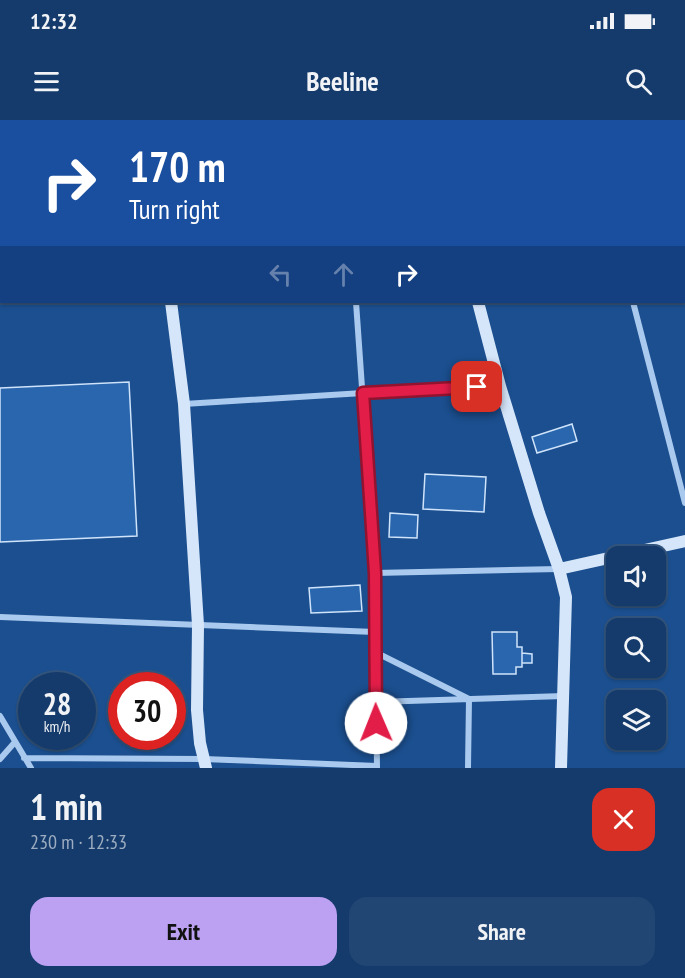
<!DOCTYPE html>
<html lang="en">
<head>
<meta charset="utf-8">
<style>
	body { margin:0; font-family:"PT Sans Narrow",sans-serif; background:#214673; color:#f1f3f6; height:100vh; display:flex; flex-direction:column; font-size:22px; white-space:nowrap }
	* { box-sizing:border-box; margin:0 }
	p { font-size:20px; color:#9dadc1 }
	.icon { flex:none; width:33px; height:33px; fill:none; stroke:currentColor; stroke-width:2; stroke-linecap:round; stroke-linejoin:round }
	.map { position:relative; height:648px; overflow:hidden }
	.drawer { display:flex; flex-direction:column; background:#143b6b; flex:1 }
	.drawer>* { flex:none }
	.guide { position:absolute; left:0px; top:0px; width:686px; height:183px; box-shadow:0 2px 4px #0004,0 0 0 2px #33557e; background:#1a4fa0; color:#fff; overflow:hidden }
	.fabs { position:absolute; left:606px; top:426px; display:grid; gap:12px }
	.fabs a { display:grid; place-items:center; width:60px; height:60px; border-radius:12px; background:#143b6b; box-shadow:0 2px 4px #0004,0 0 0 2px #33557e; font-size:30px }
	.speed { position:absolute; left:18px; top:552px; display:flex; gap:12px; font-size:30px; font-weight:700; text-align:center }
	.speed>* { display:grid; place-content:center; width:78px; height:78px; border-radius:50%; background:#143b6b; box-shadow:0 2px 4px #0004,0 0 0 2px #33557e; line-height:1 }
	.speed small { font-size:15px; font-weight:400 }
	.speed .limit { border:9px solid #d22; background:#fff; color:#111 }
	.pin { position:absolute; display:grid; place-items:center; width:51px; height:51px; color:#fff; margin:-26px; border-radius:12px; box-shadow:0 3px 9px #0006 }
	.me { position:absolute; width:66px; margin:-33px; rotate:359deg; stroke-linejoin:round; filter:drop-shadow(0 0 4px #0008) }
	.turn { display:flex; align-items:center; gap:21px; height:126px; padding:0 30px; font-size:27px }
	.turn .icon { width:78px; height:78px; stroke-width:2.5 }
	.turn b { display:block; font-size:42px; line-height:51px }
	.lanes { display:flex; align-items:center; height:57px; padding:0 30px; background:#0003; justify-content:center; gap:30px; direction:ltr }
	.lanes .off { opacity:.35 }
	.round { display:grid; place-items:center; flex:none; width:63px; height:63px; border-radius:18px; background:#214673 }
	.head { display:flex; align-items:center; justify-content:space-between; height:102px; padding:0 30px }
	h1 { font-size:36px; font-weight:600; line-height:45px }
	.primary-button { display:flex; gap:12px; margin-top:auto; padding:12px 30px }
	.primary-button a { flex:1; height:69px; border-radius:18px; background:#bca0f2; color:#111; font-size:24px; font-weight:600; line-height:69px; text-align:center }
	.primary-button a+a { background:#214673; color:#f1f3f6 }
	.status { display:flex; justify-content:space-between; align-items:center; height:42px; padding:0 30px; background:#143b6b; direction:ltr }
	.status svg { height:16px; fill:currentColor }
	header { display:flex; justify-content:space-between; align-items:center; height:78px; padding:0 30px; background:#143b6b; font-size:27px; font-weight:600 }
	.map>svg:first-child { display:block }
</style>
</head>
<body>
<div class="status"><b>12:32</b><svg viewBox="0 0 49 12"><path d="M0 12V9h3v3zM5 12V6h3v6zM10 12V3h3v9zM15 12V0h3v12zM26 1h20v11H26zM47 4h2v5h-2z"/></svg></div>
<header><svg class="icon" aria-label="menu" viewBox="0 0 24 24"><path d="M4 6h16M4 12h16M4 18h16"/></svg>Beeline<svg class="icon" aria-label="search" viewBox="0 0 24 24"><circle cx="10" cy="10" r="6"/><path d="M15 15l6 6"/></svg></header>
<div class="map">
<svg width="685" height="648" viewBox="0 0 685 648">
	<rect width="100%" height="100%" fill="#1b4f8f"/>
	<path fill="#2a66ad" stroke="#cfe3fa" stroke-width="1.5" d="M129,262L137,416L0,422V268Z
		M572,304L577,321L537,333L532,317Z
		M425,354L486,357L484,392L423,389Z
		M390,393L418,395L417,418L389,417Z
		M360,465L362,491L311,493L309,468Z
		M492,512H517V527H522V547H516V554H493Z
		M522,533L532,534V543H522Z"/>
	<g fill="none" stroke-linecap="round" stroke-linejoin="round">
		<path stroke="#a9c9ee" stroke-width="4.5" d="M0,180H2"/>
		<path stroke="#a9c9ee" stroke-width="6" d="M341,0V2
			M578,0L579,2
			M356,182L375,453L377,648
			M633,182L685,383
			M184,284L363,273L500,266
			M375,453L559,449
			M0,497L375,512
			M375,532L469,579L468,648
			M376,582L564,576
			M0,596L31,648
			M24,638L204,639L377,646
			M0,639L15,622"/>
		<path stroke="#d6e6fa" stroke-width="12" d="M155,0V2
			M425,0L426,2
			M171,182L184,284L198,505L197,590L200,623L206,648
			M478,182L500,266L539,393L559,449L566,477L561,648
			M559,449L685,421"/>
	</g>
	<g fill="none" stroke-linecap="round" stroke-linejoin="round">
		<defs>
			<path id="route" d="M376,603L375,453L363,273L477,267"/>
		</defs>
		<use href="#route" stroke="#92132f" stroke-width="15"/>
		<use href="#route" stroke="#e11d48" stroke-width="10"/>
	</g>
</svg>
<div class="fabs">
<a><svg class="icon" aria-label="sound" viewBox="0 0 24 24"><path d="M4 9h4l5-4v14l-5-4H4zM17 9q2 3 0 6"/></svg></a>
<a><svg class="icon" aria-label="search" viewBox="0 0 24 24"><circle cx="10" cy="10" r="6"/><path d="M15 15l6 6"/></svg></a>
<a><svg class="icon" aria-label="layers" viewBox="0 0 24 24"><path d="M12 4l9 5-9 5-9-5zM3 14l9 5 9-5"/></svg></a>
</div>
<div class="speed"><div>28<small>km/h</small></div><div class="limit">30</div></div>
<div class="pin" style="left:477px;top:267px;background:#d93025"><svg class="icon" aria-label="arrive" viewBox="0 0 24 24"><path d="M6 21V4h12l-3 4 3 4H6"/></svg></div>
<svg class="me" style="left:376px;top:603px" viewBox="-20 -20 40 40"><circle r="19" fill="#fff"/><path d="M0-13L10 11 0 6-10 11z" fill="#e11d48"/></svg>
<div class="guide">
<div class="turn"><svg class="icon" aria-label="right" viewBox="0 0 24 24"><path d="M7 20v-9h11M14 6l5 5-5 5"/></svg><div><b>170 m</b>Turn right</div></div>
<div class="lanes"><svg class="icon off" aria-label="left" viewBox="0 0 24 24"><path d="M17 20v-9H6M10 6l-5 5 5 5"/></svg><svg class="icon off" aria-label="ahead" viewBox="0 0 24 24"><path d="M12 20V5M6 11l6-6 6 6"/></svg><svg class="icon" aria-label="right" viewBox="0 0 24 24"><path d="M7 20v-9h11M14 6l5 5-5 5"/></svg></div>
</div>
</div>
<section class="drawer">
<div class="head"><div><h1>1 min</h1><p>230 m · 12:33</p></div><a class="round" style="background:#d93025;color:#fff"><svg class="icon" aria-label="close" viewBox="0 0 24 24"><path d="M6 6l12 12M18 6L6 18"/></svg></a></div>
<div class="primary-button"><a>Exit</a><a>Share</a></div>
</section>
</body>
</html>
